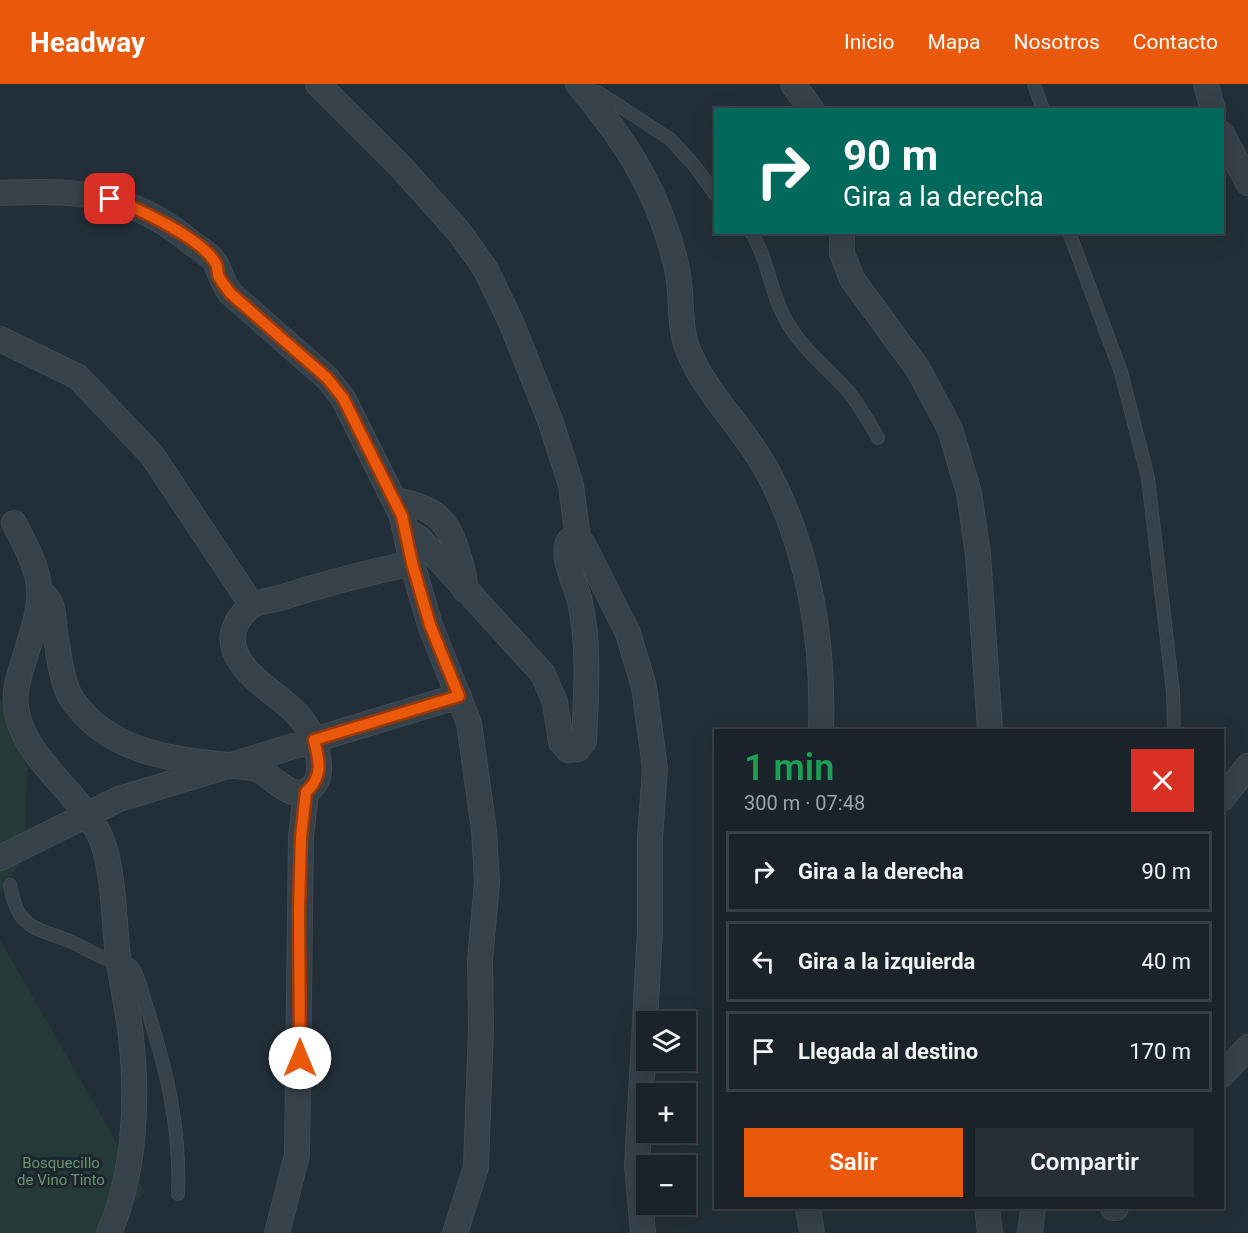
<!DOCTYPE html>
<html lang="es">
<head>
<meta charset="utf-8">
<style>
	body { margin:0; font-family:Roboto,sans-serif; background:#272f36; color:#f1f3f6; height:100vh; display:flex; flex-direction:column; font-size:22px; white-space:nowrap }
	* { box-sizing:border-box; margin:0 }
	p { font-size:20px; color:#9fa4a8 }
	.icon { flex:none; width:33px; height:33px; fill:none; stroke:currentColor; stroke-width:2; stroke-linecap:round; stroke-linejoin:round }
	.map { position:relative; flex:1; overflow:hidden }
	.side { position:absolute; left:714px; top:645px; width:510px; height:480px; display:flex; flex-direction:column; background:#1a232a; border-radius:0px; box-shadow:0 6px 24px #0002,0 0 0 2px #384047 }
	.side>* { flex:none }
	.top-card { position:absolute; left:714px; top:24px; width:510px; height:126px; border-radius:0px; box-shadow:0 6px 24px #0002,0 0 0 2px #384047; background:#00695c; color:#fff; overflow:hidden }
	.tools { position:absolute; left:636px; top:927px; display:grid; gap:12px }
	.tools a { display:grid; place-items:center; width:60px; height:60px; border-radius:0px; background:#1a232a; box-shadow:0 6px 24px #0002,0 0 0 2px #384047; font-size:30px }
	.pin { position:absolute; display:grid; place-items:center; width:51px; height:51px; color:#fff; margin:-26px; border-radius:12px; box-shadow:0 3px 9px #0006 }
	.me { position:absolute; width:66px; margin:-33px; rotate:0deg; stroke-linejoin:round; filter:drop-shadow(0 0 4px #0008) }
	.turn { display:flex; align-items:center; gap:21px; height:126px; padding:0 30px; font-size:27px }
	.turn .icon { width:78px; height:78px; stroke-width:2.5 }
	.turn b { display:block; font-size:42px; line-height:51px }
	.round { display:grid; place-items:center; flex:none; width:63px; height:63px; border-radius:0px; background:#272f36 }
	.headline { display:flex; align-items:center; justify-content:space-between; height:102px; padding:0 30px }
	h1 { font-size:36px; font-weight:600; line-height:45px; color:#1e9e55 }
	.action { display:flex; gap:12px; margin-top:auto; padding:12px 30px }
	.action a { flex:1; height:69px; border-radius:0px; background:#ea580c; color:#fff; font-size:24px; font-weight:600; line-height:69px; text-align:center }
	.action a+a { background:#272f36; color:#f1f3f6 }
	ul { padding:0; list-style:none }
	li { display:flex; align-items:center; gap:18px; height:81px; margin:0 12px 9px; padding:0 18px; border:3px solid #384047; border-radius:0px }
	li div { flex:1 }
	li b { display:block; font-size:22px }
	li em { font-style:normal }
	header { display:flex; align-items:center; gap:36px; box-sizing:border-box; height:84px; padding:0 30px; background:#ea580c; color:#fff }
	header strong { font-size:28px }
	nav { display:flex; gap:33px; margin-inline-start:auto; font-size:21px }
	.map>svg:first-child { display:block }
</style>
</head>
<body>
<header>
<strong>Headway</strong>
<nav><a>Inicio</a><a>Mapa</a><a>Nosotros</a><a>Contacto</a></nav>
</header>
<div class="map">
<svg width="1248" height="1149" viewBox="0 0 1248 1149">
	<rect width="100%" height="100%" fill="#232f38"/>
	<path fill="#253939" d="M0,614L27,683L24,773L0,808Z
		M0,856L145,1108L101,1149H0Z"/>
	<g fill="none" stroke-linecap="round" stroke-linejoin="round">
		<defs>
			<path id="lane" d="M1034,0L1043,26
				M587,7L598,8L670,55L693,80L716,111
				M751,148C769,176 770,210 787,238C803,266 827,283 848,307C860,322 869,338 878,354
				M1069,148L1121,288L1148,394L1173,608L1174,646
				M10,801C18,847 36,843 72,858C83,863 93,870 105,874C114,877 124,876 131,882C139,891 142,910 146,921C166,983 181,1044 178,1110"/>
			<path id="street" d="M318,0L401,83L460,149L486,186L511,238L550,336L571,401L578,455
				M578,0C627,59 660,109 677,185C683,211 678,241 688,266C706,310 742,342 765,383C809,462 824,558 821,646
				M793,0L812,26
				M1206,0L1213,26
				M1222,50L1248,99
				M0,109C74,106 128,107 188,156C196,163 211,170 216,180C221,191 222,197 230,209L327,294L343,314L402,432L412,479L430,541L469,639L484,746L487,798L480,876L481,944L476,1083L455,1149
				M842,148V169L852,195L918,285L950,345L969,409L978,470L990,646
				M0,255L78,293L152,371L252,521
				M395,416C434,423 449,435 459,474C462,484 466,495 465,506
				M14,439C47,501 45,510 24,576C18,595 13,610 17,629C26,675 77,708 98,748C113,774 114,833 117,863C120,894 128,923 131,953C138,1016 135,1090 109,1149
				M405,446L420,455L543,590L555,618L561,658L568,666L578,665L584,657C586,610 590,564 580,518C577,502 560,472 569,457L578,455L583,460L628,549L644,603L655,684L650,754V846L637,1082L643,1149
				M40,508C55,516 53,534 55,549C59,569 61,598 72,615C113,676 189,676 254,684C269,689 282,707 297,709C305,709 312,705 316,698C321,688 319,678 317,667C306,622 271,615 244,583C235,571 228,556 236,541C238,535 247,524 253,521C261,517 271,516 280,514C323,500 367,489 412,479
				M1222,715L1248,682
				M0,774L119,715L459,612
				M1222,991L1248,963
				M808,1124L812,1149
				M987,1124L990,1149
				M1113,1124H1116
				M277,1149L297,1071L301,753L306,708
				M1030,1149L1033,1124"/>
		</defs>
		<use href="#lane" stroke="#404a52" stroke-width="14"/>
		<use href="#street" stroke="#404a52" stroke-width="26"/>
		<use href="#lane" stroke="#374149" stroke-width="12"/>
		<use href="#street" stroke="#374149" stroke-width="24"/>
	</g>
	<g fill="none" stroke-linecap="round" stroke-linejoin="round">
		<defs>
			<path id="route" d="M110,115C136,123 203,155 216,180C218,184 217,189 219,193C222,199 227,204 230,209L327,294L343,314L402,432L412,479L430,541L459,612L314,656C319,676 324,692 306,708L301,753L299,826L300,974"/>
		</defs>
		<use href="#route" stroke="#983908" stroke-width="15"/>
		<use href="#route" stroke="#ea580c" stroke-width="10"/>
	</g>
	<g text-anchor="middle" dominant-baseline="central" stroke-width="6" stroke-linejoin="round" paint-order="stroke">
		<g font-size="15" fill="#6a946e" stroke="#1c262d">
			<text x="61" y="1079">Bosquecillo<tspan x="61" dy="17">de Vino Tinto</tspan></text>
		</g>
	</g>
</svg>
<div class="tools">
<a><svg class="icon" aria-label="layers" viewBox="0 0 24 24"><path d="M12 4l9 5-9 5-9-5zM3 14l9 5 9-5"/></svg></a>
<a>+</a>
<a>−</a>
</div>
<div class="pin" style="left:110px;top:115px;background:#d93025"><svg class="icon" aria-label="arrive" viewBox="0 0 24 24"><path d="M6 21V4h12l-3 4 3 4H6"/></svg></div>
<svg class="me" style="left:300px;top:974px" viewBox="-20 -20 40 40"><circle r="19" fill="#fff"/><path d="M0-13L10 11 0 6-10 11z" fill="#ea580c"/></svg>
<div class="top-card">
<div class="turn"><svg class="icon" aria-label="right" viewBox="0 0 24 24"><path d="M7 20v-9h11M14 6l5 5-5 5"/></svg><div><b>90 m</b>Gira a la derecha</div></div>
</div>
<section class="side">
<div class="headline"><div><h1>1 min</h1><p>300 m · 07:48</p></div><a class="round" style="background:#d93025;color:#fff"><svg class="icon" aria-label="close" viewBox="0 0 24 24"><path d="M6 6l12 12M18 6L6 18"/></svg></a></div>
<ul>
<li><svg class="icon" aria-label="right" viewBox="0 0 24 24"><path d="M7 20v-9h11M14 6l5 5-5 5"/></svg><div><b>Gira a la derecha</b></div><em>90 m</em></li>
<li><svg class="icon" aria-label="left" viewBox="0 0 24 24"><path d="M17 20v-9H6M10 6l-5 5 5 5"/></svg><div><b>Gira a la izquierda</b></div><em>40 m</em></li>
<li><svg class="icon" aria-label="arrive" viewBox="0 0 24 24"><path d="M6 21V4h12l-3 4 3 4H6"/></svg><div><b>Llegada al destino</b></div><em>170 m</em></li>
</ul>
<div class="action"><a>Salir</a><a>Compartir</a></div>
</section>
</div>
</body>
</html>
